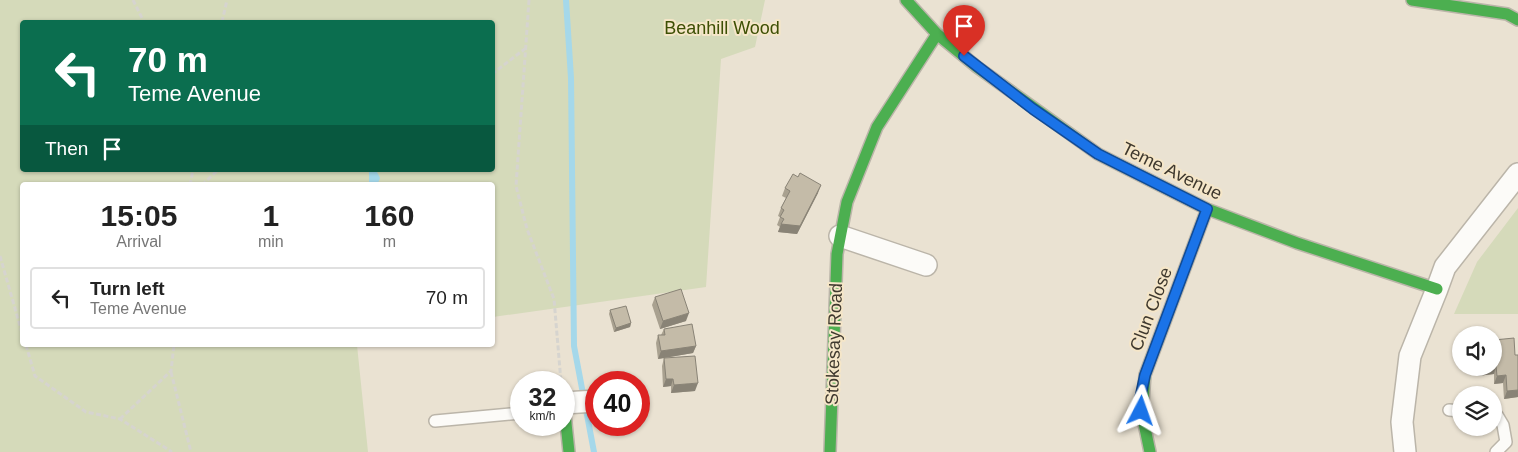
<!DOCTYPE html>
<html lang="en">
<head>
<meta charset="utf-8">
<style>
	body { margin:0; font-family:Arial,sans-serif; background:#f2f2f2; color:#222; height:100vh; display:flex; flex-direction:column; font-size:19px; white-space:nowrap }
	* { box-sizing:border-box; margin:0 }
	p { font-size:16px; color:#767676 }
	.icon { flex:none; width:28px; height:28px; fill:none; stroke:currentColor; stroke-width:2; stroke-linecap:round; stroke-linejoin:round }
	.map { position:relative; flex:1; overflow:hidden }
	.side { position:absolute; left:20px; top:182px; width:475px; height:165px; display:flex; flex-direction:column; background:#fff; border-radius:5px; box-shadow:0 1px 4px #0004 }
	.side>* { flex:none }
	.guide { position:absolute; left:20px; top:20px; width:475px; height:152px; border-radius:5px; box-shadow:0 1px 4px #0004; background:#0b6e4f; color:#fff; overflow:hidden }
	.tools { position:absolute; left:1452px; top:326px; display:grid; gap:10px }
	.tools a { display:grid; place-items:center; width:50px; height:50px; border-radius:50%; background:#fff; box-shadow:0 1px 4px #0004; font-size:25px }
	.speed { position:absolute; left:510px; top:371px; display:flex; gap:10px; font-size:25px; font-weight:700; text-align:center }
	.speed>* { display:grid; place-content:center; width:65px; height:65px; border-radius:50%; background:#fff; box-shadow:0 1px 4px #0004; line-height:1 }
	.speed small { font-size:12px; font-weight:400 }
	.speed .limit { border:8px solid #d22; background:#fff; color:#111 }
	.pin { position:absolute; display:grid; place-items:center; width:42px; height:42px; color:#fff; margin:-51px -21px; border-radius:50% 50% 50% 0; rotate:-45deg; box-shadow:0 0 5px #0007 }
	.pin .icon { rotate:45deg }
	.me { position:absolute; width:55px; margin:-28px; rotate:4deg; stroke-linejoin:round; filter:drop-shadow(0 0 4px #0008) }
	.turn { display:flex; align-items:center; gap:18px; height:105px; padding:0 25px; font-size:22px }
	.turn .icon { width:65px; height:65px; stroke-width:2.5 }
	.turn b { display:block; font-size:35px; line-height:42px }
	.then { display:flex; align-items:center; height:48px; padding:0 25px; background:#0003; gap:10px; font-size:19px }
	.eta { display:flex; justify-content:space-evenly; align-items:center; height:85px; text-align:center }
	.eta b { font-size:30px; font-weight:600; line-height:35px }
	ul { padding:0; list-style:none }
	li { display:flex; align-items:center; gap:15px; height:62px; margin:0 10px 8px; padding:0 15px; border:2px solid #e0e0e0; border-radius:5px }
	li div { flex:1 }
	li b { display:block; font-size:19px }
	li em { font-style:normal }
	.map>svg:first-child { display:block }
</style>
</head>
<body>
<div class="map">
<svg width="1518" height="452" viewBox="0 0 1518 452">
	<rect width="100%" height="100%" fill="#eae2d2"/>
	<path fill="#d5daba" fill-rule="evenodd" d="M0,0H765L755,47L721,59L706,287L493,317L492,185H22V345H357L368,452H0ZM22,22H492V170H22Z
		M1518,208V314H1454L1477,262Z"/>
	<path fill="#a5d8ea" d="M369,170H376L380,178L378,183L373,185L369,183Z"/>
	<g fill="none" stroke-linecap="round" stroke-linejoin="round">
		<path stroke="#a5d8ea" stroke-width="6" d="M566,0L571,78L574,346L594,452"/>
		<defs>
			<path id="lane" d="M1449,410L1461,411
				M1494,414L1497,415L1503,425L1506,442L1496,452
				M435,421L521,413"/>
			<path id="street" d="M840,236L926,265
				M564,403L596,401
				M1405,452L1402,422L1410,356L1437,289L1445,267L1518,174"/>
			<path id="fast" d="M906,0L937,34L977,67L1098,154L1207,209L1297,243L1437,289
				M1412,0L1507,14L1518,20
				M564,404L569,452
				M830,452L837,254L847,202L877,127L937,34
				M1150,452L1142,414L1145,375L1207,209"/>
		</defs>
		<use href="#lane" stroke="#bbb5a9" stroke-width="14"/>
		<use href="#street" stroke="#bbb5a9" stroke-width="24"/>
		<use href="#fast" stroke="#bbb5a9" stroke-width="14"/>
		<path stroke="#d6d4cf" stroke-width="3" stroke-dasharray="5 2.5" stroke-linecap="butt" d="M133,0L144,22
			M529,0L516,186L527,229L554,299L561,382
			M222,22L227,0
			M492,74L526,48
			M190,185L193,170
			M202,185L218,170
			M0,256L22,333
			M26,345L35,376L86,412L120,419L172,452
			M171,372L191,452
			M120,419L171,371L174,345"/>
		<use href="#lane" stroke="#fcfbf8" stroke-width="11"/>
		<use href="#street" stroke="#fcfbf8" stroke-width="21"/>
		<use href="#fast" stroke="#4caf50" stroke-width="11"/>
	</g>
	<path fill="#a9a190" d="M785,188L818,193L797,234L778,232L780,227L777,225L780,217L778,216L781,208L786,198L782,196Z
		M655,297L686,321L660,329L652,305Z
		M610,310L631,323L630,327L614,332L609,314Z
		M664,329L696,346L693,353L658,359L656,343L658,335H661Z
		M1515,355L1518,397L1504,399L1503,383L1494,384V374L1477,376L1476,368H1494Z
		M664,358L695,391L671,393V386L663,387L662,366Z"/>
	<path fill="#898376" d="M821,185L818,193L797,234L778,232L781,224Z
		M689,313L686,321L660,329L663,321Z
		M631,323L630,327L614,332L616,328Z
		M696,346L693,353L658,359L661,351Z
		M1496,366L1494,374L1477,376L1480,368H1494V367Z
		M1506,375L1503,383L1494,384L1497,376Z
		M666,379H673L671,386L663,387Z
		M698,383L695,391L671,393L674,385Z
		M1518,390V397L1504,399L1507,391Z"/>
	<path fill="#c4bba8" stroke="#898376" d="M800,173L821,185L800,226L781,224L784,219L780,217L784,210L781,208L790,191L785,188L793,174L798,177Z
		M681,289L689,313L663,321L655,297Z
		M626,306L631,323L616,328L610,310Z
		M692,324L696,346L661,351L658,335H665L664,329Z
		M1514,338L1515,355H1518V390L1507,391L1506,375L1497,376L1496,366L1494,367V340Z
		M695,356L698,383L674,385L673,379H666L664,358Z"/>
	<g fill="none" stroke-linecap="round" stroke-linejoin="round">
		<defs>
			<path id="route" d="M964,56L1033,109L1098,154L1207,209L1145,375L1140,399L1141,411"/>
		</defs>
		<use href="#route" stroke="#114b97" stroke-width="12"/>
		<use href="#route" stroke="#1a73e8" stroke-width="9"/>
	</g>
	<g text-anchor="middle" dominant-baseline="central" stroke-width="4" stroke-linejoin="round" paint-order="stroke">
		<g font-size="18" fill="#3d4f04" stroke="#f5e6c8">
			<text x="722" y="28">Beanhill Wood</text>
		</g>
		<g font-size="18" fill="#3f392e" stroke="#f5e6c8">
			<text transform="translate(1172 171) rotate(26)">Teme Avenue</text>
			<text transform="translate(1151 309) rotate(-69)">Clun Close</text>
			<text transform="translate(834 344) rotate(-88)">Stokesay Road</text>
		</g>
	</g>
</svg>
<div class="tools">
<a><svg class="icon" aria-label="sound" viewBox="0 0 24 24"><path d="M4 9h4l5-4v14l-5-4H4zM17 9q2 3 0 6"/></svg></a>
<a><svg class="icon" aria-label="layers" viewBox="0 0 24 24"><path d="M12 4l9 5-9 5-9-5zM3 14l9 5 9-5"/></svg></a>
</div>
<div class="speed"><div>32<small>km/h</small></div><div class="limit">40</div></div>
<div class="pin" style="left:964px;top:56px;background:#d93025"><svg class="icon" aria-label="arrive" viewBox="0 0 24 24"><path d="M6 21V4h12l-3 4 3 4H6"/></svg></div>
<svg class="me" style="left:1141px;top:411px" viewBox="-20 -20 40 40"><path d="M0-17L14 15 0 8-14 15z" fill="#1a73e8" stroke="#fff" stroke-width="4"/></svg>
<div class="guide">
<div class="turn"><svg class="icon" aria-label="left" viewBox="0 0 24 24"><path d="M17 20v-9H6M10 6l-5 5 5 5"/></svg><div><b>70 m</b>Teme Avenue</div></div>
<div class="then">Then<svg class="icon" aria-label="arrive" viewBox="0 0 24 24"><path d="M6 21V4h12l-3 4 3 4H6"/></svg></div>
</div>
<section class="side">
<div class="eta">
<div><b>15:05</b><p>Arrival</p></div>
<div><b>1</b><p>min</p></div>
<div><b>160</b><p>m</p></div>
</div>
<ul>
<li><svg class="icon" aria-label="left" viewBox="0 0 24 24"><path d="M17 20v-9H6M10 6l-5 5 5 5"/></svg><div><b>Turn left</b><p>Teme Avenue</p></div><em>70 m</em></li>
</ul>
</section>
</div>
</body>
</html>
